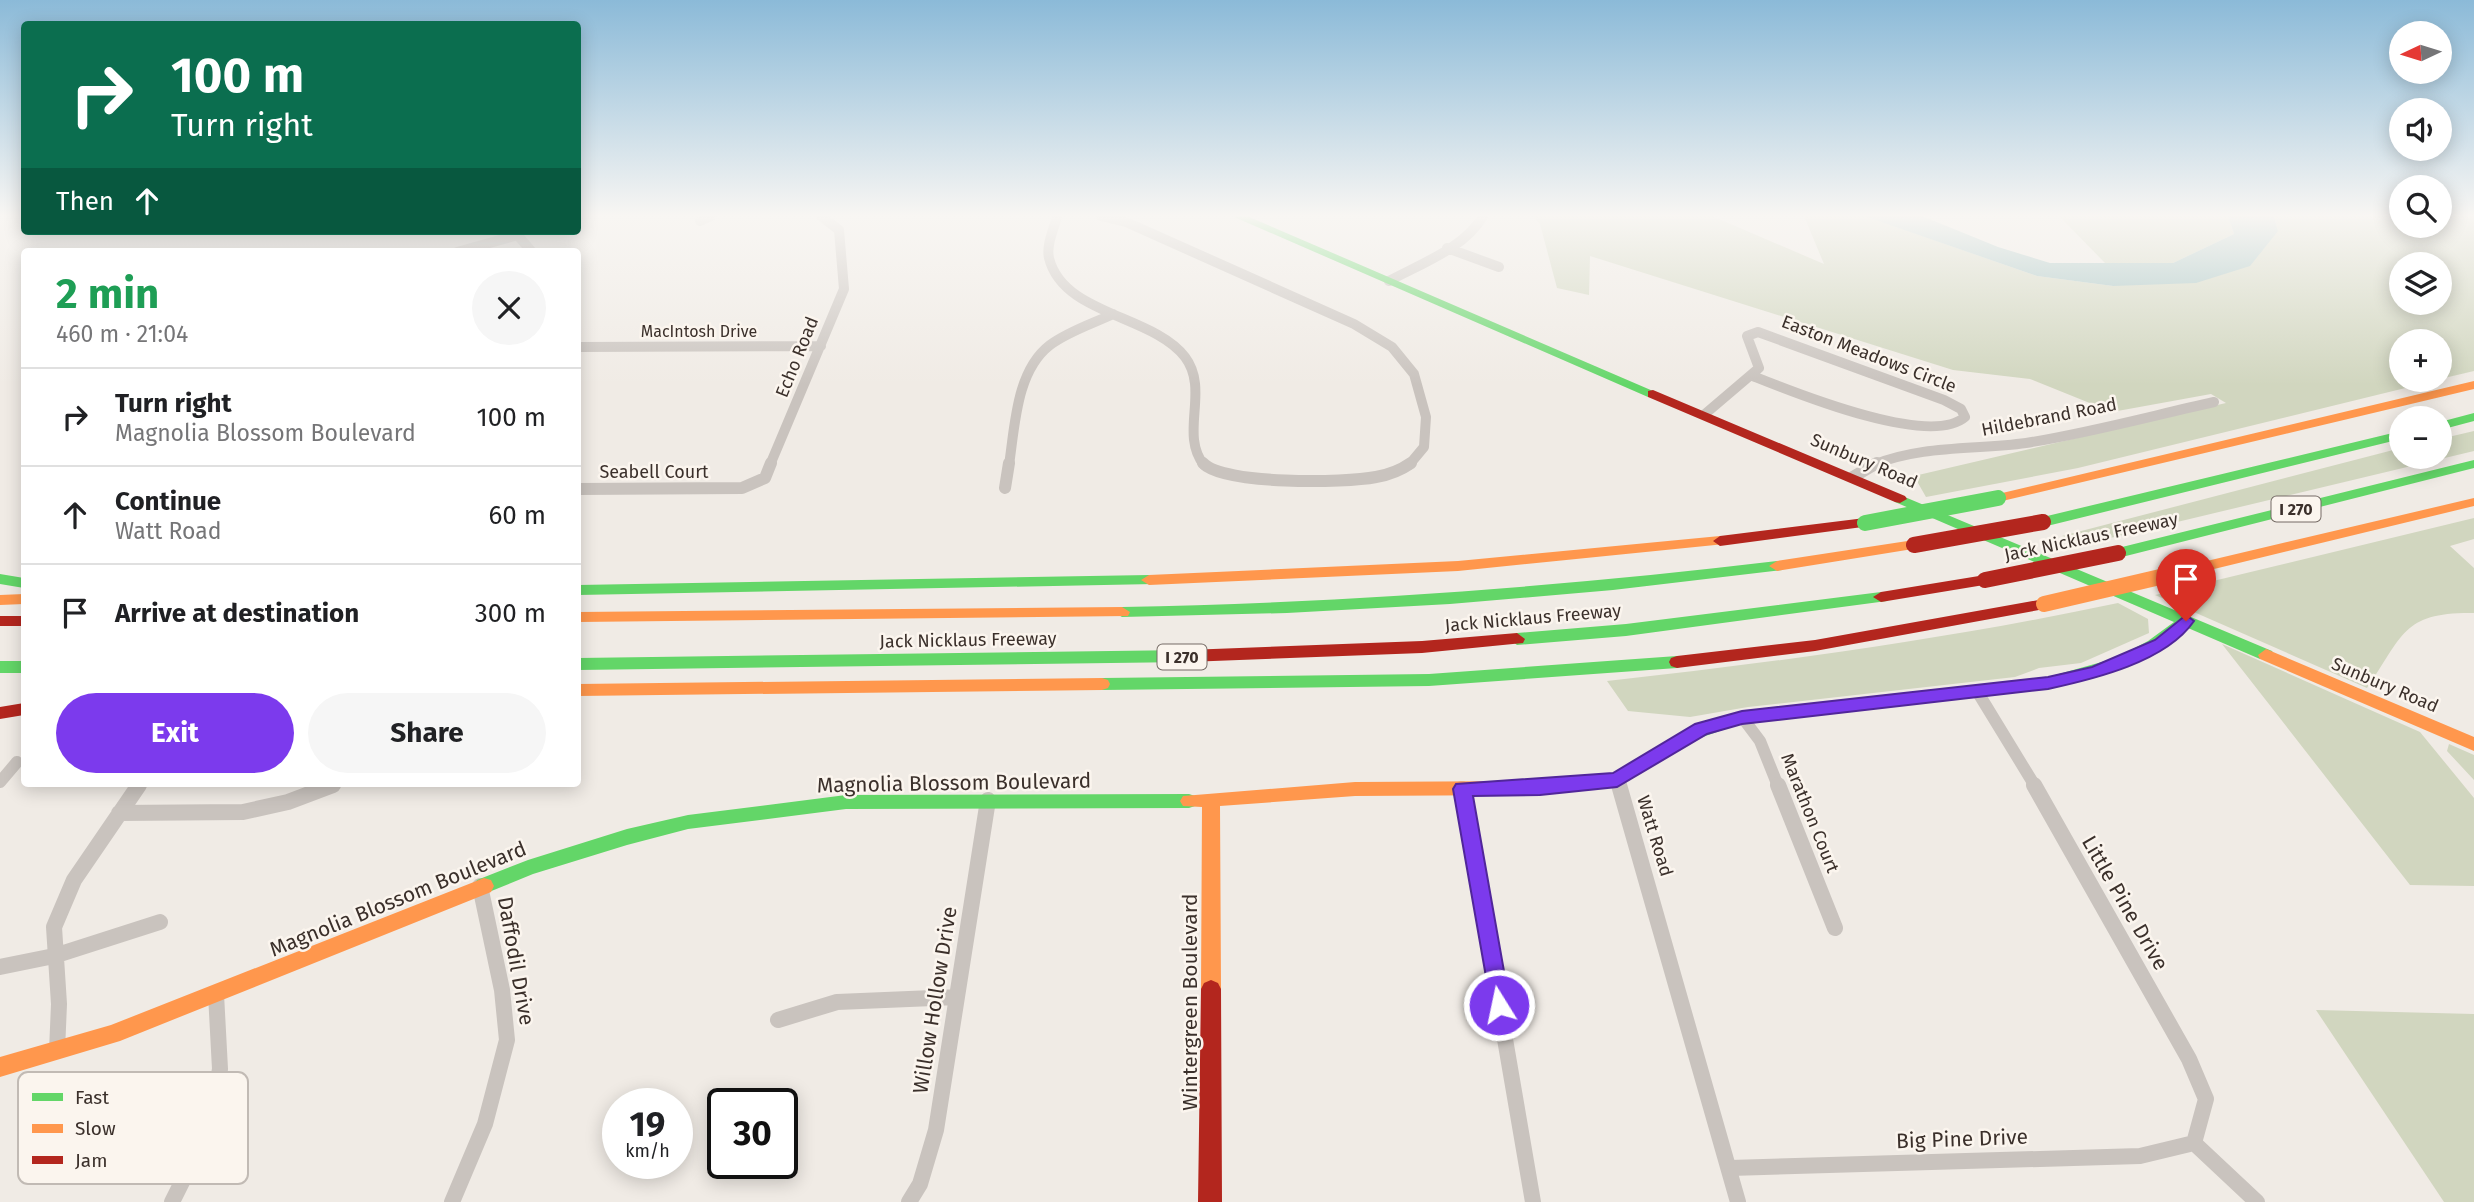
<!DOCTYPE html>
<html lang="en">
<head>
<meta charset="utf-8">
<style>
	body { margin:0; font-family:"Fira Sans",sans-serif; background:#f6f6f6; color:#202124; height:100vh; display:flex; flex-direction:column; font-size:26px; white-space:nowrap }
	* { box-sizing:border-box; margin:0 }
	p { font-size:23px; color:#757577 }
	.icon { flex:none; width:38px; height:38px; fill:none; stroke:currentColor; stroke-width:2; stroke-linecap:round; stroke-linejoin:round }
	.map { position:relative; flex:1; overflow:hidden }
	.drawer { position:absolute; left:21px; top:248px; width:560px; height:539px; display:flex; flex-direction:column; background:#fff; border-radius:7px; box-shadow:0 4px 18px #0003 }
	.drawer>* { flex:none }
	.guide { position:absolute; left:21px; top:21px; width:560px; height:214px; border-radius:7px; box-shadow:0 4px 18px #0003; background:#0b6e4f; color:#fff; overflow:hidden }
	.needle { width:46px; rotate:266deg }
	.controls { position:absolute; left:2389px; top:21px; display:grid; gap:14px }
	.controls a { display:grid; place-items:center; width:63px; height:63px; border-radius:50%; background:#fff; box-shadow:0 4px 18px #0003; font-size:35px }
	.speed { position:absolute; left:602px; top:1088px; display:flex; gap:14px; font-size:35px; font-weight:700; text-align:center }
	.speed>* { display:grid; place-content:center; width:91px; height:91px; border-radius:50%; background:#fff; box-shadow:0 4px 18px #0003; line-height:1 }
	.speed small { font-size:18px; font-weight:400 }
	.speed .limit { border:4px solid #111; border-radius:10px; background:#fff; color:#111 }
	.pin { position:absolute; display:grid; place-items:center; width:60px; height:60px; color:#fff; margin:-72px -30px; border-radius:50% 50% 50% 0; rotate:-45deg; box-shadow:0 0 7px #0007 }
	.pin .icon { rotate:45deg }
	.me { position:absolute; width:77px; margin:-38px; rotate:350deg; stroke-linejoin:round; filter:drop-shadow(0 0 5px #0008) }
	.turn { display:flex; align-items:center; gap:24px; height:147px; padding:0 35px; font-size:32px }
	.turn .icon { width:91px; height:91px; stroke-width:2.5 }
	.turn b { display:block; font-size:49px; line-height:60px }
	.then { display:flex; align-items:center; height:66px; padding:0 35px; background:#0003; gap:14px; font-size:26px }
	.round { display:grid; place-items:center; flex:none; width:74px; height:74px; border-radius:37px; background:#f6f6f6 }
	.overview { display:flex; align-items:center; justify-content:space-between; height:119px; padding:0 35px }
	h1 { font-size:42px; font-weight:700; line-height:52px; color:#1e9e55 }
	.cta { display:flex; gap:14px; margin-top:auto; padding:14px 35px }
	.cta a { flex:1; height:80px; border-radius:42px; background:#7c3aed; color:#fff; font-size:28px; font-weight:700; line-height:80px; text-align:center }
	.cta a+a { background:#f6f6f6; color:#202124 }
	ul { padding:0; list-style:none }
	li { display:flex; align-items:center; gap:21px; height:98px; padding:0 35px; border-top:2px solid #e0e0e0 }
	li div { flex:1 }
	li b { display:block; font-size:26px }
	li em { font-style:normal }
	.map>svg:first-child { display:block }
</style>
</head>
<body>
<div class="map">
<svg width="2474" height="1202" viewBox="0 0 2474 1202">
	<rect width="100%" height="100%" fill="#f0ebe5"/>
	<path fill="#d1d6bf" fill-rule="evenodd" d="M1533,216H1712L1824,264L1804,216H1865L2037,276L2113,286L2278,231L2274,216H2401V226H2440V216H2474V371L2440,379V341H2401V380H2438L2078,468L1926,497L1914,476L2226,403L2211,394L2112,412L2030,379L1953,370L1590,256L1589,295L1557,288L1540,224ZM2401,264H2440V303H2401Z
		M2059,216H2228L2234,234L2173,263L2106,264Z
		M2474,431V451L2081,545L2062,536L2401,448V457H2440V439Z
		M2474,518V539L2450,546L2474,568V613C2403,612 2404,634 2367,688L2155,595Z
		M2118,603L2148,619L2149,633L2081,663L2039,668L2015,677L1748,707L1690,717L1628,711L1607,681C1779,662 1949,639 2118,603Z
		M2222,644L2420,732L2474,798V886L2410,885Z
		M2449,744L2474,755V780L2447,751Z
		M2316,1010L2474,1014V1202H2444Z"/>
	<path fill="#a1c2c1" d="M1864,216H1922L1998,247L2050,263H2173L2234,234L2228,216H2274L2278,231L2250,266L2196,283L2113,286L2037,276Z"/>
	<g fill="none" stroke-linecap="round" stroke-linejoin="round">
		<path stroke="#c9c3be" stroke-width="10" d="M1057,216C1054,229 1046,245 1049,258C1063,315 1153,315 1185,357C1210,390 1179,434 1204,465
			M1101,216L1126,222L1354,324L1392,347L1414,374L1426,417L1424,447L1409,465
			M700,221L711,216
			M514,231L532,252
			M1447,248L1499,267
			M457,252L518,235
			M1389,281C1420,264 1465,248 1483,216
			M578,347L821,346
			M1705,414L1759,368L1747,336L1758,332L1944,400L1961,409L1965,417C1929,448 1793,392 1753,376
			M770,465L844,289L839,230L821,216
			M1009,465C1015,426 1016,371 1050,345C1069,331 1092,324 1113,314
			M1873,465C1921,445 1975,450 2026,443C2089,433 2151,416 2214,402"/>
		<path stroke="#c9c3be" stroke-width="12" d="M1203,463C1223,485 1345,483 1376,477C1388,475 1401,470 1411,463
			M1853,477L1877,463
			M1005,488L1009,463
			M578,489L742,488L765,478L771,463
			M1977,691L2035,786
			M1742,717L1760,741L1778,786
			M1617,780L1619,786
			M0,782L17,762
			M137,786L139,784
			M329,786L335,784"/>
		<path stroke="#c9c3be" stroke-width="16" d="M1619,785L1738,1202
			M1778,785L1835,928
			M2034,785L2189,1059L2206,1099L2194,1143
			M1462,789L1533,1202
			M119,813L243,812L288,802L333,785
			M0,967L54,956L160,922
			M778,1020L837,1002L957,997
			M57,1051L59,1004L54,927L74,880L139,785
			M2194,1143L2257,1202
			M1730,1168L2140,1156L2194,1143
			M172,1202L210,1126L220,1069L216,994
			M452,1202L485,1124L507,1040L502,990L480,886
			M909,1202L920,1184L936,1130L988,800"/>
		<path fill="#63d668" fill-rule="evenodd" d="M1232,216H1247L1660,394L1658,397H1648Z
			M2474,413V421L2440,430V422Z
			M2401,431V439L2043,527L2036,522L2043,517Z
			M2474,460V468L2118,558L2110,553L2118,548Z
			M1900,495L2272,651L2274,655L2272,659H2260L2188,628L2160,649L2128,666L2048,689L1743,723L1691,741L1685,740L1682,735L1685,730L1742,711L2048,677L2116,658L2148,641L2174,622L1895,502L1893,499Z
			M1777,561L1782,562L1785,566L1782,570L1613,590L1450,604L1287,613L1122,617L1114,612L1122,607C1341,603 1559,587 1777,561Z
			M0,574L24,578V588L0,584Z
			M1149,575L1157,580L1154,584L578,595V585Z
			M1881,592L1889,597L1887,601L1626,636L1517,645L1509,639L1517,633L1626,624Z
			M1187,650L1195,656L1187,662L578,670V658Z
			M1677,656L1683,658L1685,662L1683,666L1677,668L1429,686L1102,690L1096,688L1094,684L1096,680L1102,678L1429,674Z
			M0,661H24V673H0Z
			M1189,794L1195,796L1198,801L1195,806L1189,808L846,809L688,829L627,845L533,874L484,894L477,892L474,886L477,880L528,860L627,829L688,815L846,795Z"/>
		<path fill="#ff974d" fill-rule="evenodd" d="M2474,381V389L1998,502L1991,498L1998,494Z
			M2474,498V506L2173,579L2165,574L2173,569Z
			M1720,536L1725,538L1727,541L1725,544L1458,571L1149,585L1141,580L1149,575L1458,561Z
			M1914,540L1919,542L1922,545L1919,548L1777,571L1769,566L1777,561Z
			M24,594V604L0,605V595Z
			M1122,607L1130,612L1128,616L578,622V612Z
			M2266,649L2474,737V751L2260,659L2258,655Z
			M1102,678L1108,680L1110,684L1108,688L1102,690L578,696V684Z
			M1691,729L1697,730L1700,735L1697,740L1617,787L1540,795L1355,796L1220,806L1221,989L1218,995L1211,998L1204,995L1201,989L1202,807L1183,806L1180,801L1183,796L1355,782L1540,781L1613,773Z
			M484,878L491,880L494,886L491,892L120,1041L0,1077V1057L111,1025Z"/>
		<path fill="#b3261e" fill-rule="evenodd" d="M1653,390L1905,496L1907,499L1900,503L1895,502L1648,397V391Z
			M1865,518L1870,520L1872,523L1870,526L1720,546L1713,541L1720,536Z
			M1985,575L1993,580L1990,584L1881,602L1873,597L1881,592Z
			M2044,599L2052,604L2050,608L1815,651L1677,668L1671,666L1669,662L1671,658L1677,656L1815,640Z
			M0,616H24V626H0Z
			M1517,633L1525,639L1523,643L1422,653L1187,662L1179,656L1187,650L1422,641Z
			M24,703V715L0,719V707Z
			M1211,980L1218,983L1221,989L1222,1202H1198L1201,989L1204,983Z"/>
		<path stroke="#63d668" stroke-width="16" d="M1865,523L1998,498"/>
		<path stroke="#ff974d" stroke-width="16" d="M2044,604L2173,574"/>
		<path stroke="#b3261e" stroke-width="16" d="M1914,545L2043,522
			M1985,580L2118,553"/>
	</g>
	<linearGradient id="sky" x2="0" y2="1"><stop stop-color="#8bbad8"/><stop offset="0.56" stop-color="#f8f6f3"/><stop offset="1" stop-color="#f8f6f3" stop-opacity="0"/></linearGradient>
	<rect width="2474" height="385" fill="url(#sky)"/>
	<path fill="#7c3aed" stroke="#51269a" stroke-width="2" d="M2186,615L2194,621C2166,662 2094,679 2048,689L1742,724L1707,734L1617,787L1540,795L1473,796L1510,1005L1507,1011L1499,1014L1492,1011L1453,789L1456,784L1613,773L1695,724L1742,711L2048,677L2092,667L2155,640Z"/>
	<g text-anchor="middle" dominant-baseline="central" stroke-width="5" stroke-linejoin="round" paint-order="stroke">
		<g font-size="16" fill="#3b302b" stroke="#fbf5ee">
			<text x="699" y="331">MacIntosh Drive</text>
		</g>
		<g fill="#fbf5ee" stroke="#756b66" stroke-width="2">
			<rect x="2271.5" y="496.5" width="49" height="25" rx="5"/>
			<rect x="1157.5" y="644.5" width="49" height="25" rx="5"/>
		</g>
		<g font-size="16" font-weight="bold" fill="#3b302b">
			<text x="2296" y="509">I 270</text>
			<text x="1182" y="657">I 270</text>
		</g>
		<g font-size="18" fill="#3b302b" stroke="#fbf5ee">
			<text transform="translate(1869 354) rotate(21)">Easton Meadows Circle</text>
			<text transform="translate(797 357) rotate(-68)">Echo Road</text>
			<text transform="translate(2049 417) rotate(-11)">Hildebrand Road</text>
			<text transform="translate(1864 461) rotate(23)">Sunbury Road</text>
			<text x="654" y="472">Seabell Court</text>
			<text transform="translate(2091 537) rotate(-12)">Jack Nicklaus Freeway</text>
			<text transform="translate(1533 618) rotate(-5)">Jack Nicklaus Freeway</text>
			<text transform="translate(968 640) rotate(-1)">Jack Nicklaus Freeway</text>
			<text transform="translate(2385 685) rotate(23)">Sunbury Road</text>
			<text transform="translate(1810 813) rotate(68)">Marathon Court</text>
			<text transform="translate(1655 836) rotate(73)">Watt Road</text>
		</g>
		<g font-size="21" fill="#3b302b" stroke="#fbf5ee">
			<text transform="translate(954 783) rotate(-1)">Magnolia Blossom Boulevard</text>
			<text transform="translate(398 899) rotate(-22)">Magnolia Blossom Boulevard</text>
			<text transform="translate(2125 903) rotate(60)">Little Pine Drive</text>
			<text transform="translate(516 961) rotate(80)">Daffodil Drive</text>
			<text transform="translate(935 1000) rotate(-81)">Willow Hollow Drive</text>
			<text transform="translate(1190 1002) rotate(-90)">Wintergreen Boulevard</text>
			<text transform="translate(1962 1139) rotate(-2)">Big Pine Drive</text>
		</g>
	</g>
	<rect x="18" y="1072" width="230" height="112" rx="10" fill="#fbf5ee" stroke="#c1bab4" stroke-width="2"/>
	<rect x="32" y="1093" width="31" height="8" fill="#63d668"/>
	<rect x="32" y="1124" width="31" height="9" fill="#ff974d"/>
	<rect x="32" y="1156" width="31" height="8" fill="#b3261e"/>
	<g font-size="19" fill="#3b302b">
		<text x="75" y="1104">Fast</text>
		<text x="75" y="1135">Slow</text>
		<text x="75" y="1167">Jam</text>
	</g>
</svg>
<div class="controls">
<a><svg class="needle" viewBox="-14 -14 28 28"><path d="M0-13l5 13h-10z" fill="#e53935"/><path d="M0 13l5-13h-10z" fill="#757577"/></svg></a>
<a><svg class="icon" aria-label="sound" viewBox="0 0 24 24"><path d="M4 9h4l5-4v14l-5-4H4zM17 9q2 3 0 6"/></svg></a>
<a><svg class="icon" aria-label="search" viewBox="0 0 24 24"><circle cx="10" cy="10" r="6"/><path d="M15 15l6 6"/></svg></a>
<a><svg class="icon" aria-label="layers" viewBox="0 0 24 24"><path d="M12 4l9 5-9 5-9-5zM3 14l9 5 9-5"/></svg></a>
<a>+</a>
<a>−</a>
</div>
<div class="speed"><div>19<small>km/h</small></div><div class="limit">30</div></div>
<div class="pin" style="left:2186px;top:621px;background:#d93025"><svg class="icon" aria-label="arrive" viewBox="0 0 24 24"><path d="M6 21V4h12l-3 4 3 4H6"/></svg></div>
<svg class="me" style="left:1499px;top:1005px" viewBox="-20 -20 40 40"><circle r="17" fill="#7c3aed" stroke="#fff" stroke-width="3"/><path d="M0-11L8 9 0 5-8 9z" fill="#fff"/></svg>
<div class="guide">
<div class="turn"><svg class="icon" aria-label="right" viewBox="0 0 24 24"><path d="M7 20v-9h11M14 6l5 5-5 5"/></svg><div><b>100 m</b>Turn right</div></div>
<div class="then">Then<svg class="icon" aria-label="ahead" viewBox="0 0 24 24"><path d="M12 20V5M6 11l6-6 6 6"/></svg></div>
</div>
<section class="drawer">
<div class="overview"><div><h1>2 min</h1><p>460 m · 21:04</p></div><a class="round"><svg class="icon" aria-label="close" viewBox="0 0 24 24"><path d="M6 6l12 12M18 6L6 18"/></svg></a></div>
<ul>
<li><svg class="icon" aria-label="right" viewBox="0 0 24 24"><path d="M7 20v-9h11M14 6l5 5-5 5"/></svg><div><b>Turn right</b><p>Magnolia Blossom Boulevard</p></div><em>100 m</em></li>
<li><svg class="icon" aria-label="ahead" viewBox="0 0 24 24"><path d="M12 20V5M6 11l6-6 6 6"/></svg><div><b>Continue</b><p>Watt Road</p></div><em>60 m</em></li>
<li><svg class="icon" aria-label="arrive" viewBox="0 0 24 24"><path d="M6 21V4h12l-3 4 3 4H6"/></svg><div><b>Arrive at destination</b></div><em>300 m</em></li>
</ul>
<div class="cta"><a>Exit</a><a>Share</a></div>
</section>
</div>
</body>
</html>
